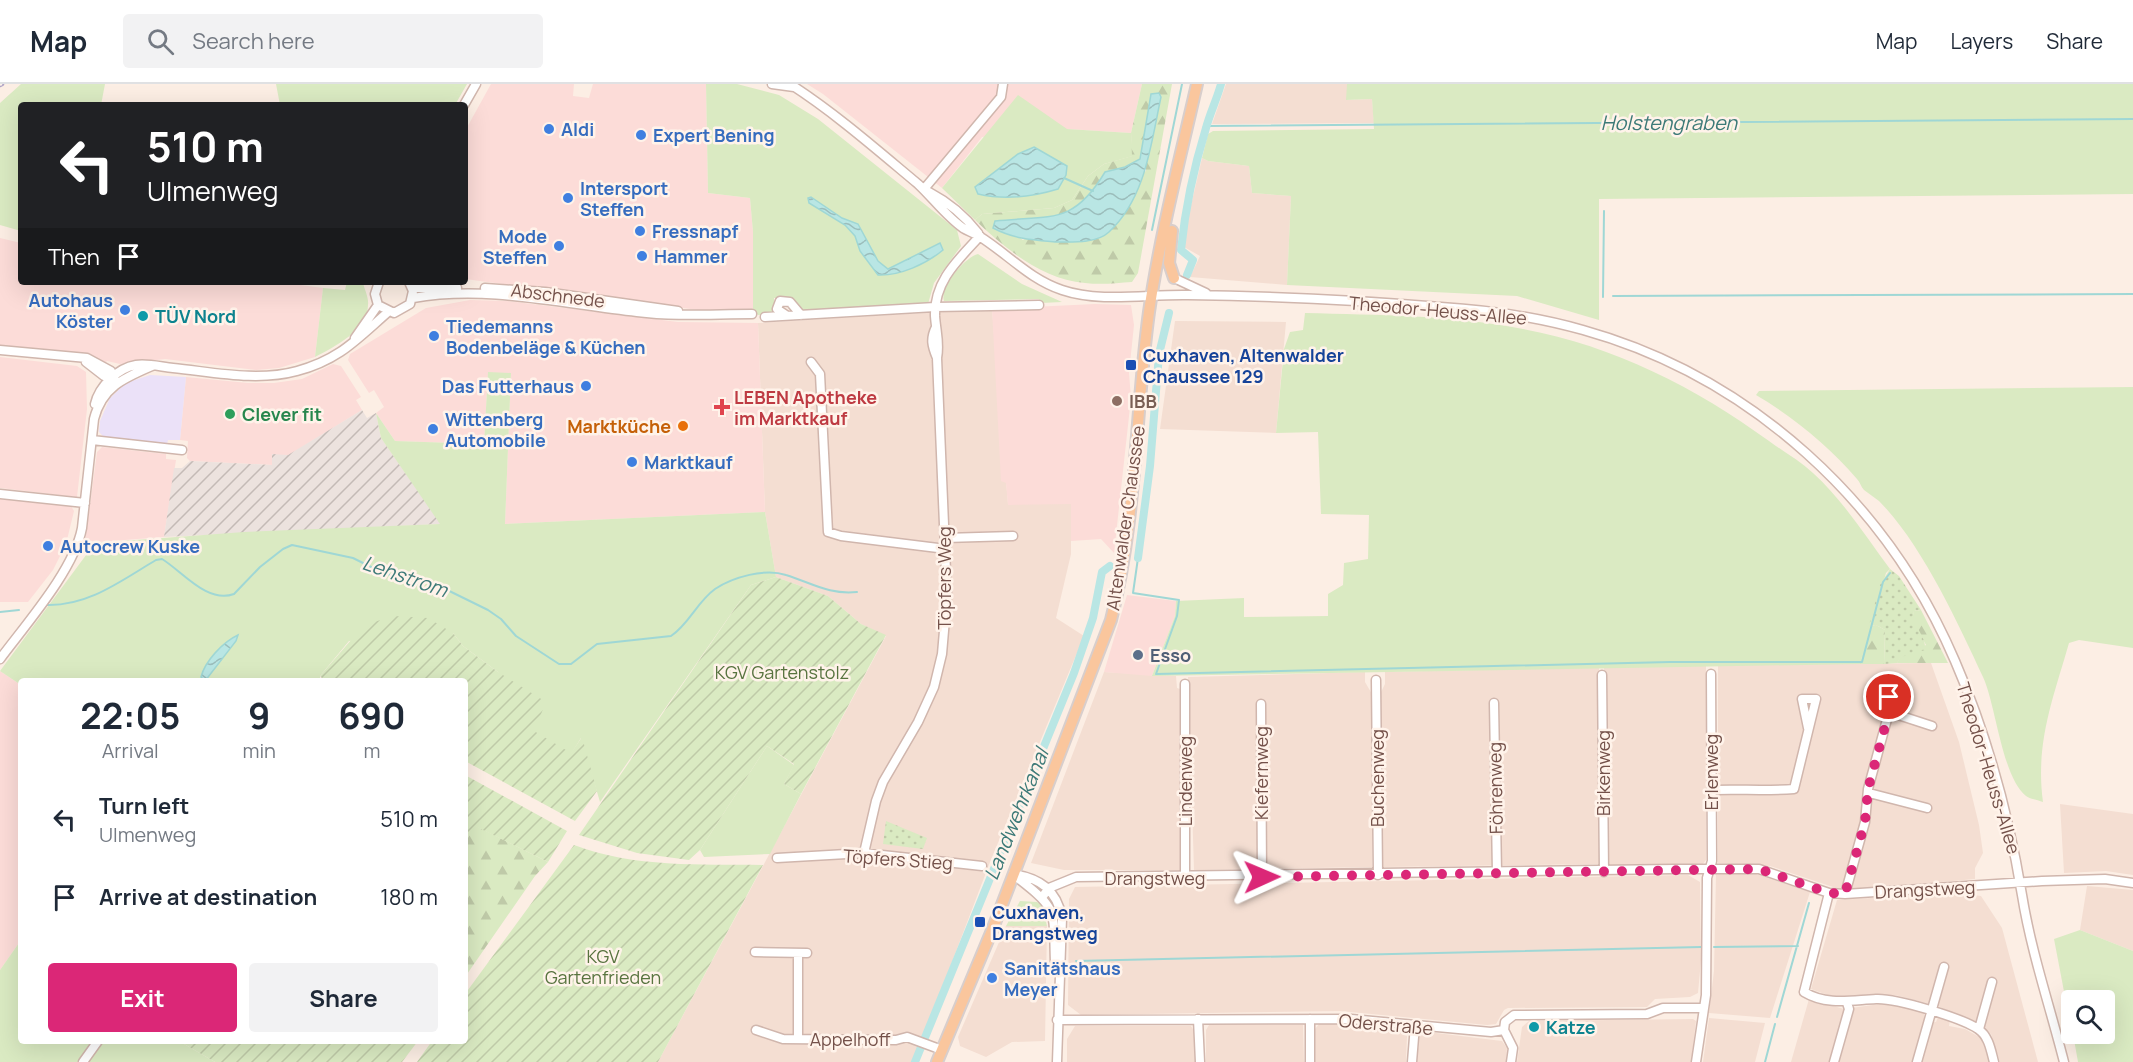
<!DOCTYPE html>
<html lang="en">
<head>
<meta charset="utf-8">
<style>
	body { margin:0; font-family:Manrope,sans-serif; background:#f2f2f3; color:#1f2937; height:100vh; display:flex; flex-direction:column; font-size:22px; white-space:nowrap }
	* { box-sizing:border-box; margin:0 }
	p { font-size:20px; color:#747a83 }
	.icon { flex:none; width:33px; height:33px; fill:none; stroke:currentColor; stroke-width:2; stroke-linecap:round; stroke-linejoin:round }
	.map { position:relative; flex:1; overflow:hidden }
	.sheet { position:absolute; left:18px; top:594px; width:450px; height:366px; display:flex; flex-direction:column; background:#fff; border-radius:6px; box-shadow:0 6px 24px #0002 }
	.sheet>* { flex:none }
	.hud { position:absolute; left:18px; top:18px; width:450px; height:183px; border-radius:6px; box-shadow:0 6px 24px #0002; background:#202124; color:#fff; overflow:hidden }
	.tools { position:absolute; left:2061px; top:906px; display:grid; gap:12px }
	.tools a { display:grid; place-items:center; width:54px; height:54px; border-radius:6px; background:#fff; box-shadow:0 6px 24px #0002; font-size:30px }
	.pin { position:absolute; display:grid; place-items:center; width:51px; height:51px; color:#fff; margin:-26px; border:3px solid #fff; border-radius:50%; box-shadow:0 2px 6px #0007 }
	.me { position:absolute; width:66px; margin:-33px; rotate:89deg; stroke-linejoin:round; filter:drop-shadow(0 0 4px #0008) }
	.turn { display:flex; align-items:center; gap:21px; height:126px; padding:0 30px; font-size:27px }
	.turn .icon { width:78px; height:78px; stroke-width:2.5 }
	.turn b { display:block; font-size:42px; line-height:51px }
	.then { display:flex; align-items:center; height:57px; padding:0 30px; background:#0003; gap:12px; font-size:22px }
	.eta { display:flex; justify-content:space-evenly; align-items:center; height:102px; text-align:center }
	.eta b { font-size:36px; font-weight:700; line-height:42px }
	.cta { display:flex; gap:12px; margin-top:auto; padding:12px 30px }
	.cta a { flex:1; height:69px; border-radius:6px; background:#db2777; color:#fff; font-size:24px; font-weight:700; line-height:69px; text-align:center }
	.cta a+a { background:#f2f2f3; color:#1f2937 }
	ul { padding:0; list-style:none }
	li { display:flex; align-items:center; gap:18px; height:78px; padding:0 30px }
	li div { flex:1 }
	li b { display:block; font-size:22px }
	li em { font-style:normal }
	header { display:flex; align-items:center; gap:36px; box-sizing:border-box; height:84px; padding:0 30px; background:#fff; border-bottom:2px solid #e0e1e3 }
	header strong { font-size:28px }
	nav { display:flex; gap:33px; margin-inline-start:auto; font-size:21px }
	.search { width:420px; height:54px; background:#f2f2f3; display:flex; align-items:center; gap:15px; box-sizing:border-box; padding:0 21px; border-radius:6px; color:#747a83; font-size:22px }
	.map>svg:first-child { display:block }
</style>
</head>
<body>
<header>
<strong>Map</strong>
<div class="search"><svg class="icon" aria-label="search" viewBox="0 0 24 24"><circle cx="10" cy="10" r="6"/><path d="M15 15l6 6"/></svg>Search here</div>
<nav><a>Map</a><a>Layers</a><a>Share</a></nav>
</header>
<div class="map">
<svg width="2133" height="978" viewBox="0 0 2133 978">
	<defs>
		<pattern id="industrial-furrows" width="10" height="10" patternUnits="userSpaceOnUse" patternTransform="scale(1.5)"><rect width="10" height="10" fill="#ece2de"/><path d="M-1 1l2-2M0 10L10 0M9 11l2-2" fill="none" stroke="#c4bab6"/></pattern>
		<pattern id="forest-firs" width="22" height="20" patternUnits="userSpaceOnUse" patternTransform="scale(1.5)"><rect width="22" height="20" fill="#daeac2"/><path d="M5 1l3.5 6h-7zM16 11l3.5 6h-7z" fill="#bfcaa8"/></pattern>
		<pattern id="park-dots" width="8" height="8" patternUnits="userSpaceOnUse" patternTransform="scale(1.5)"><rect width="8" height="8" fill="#daeac2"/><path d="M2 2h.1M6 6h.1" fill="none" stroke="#bfcaa8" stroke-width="1.8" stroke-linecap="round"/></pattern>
		<pattern id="garden-furrows" width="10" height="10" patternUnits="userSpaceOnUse" patternTransform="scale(1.5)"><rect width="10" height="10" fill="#daeac2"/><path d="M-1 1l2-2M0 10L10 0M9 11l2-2" fill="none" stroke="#bfcaa8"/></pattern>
		<pattern id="water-waves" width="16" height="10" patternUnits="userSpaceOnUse" patternTransform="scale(1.5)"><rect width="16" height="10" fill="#b9e6e4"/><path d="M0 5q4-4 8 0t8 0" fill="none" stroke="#9bbdbb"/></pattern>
	</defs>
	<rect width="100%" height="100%" fill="#fceee4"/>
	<path fill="#f4ded2" d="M1226,0H1347V16L1372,15L1374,39L1212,40Z
		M1202,74L1208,77L1249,82L1252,109L1291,112L1287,201L1190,193L1200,172L1184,163L1186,143Z
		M992,225L1008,420H1071V470L1056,534L1084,552L990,778L914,978H658L886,552L861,540L828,512L776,493L765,428L758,239Z
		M1175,237L1286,238L1276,349L1160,345Z
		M1931,579L1959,658L1979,741L1983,769L1975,784V795L1852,806L1844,801L1839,805L1770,782L1718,779V581Z
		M1706,581V776L1702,781L1609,783L1604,583Z
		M1599,583L1600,780L1383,783L1380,610L1385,600V588Z
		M1104,588L1176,592L1177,604L1180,605L1182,786H1064L1031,779Z
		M1365,588V598L1372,610V783L1194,786L1188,593Z
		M2060,720L2133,730V791L2106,787L2064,789Z
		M1716,790H1756L1810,808L1770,934L1709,929L1714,887Z
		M1688,791L1700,798L1701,876L1698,909L1690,913L1655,915L1647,923L1508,924L1504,926L1496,940L1487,941L1340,927L1081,931L1068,921L1069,815L1075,803Z
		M2087,802L2133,806V867L2080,846Z
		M1958,809L1981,812L2002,844L2038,978H2000L1991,950L1976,939L1938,922L1895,911L1833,913L1811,905L1837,816Z
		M1006,842H1047L1045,957L1012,958L986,973L960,962L958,953Z
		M1809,915L1844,925L1880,920L1904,923L1924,928V936L1936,938L1938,933L1950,936L1949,942L1965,945L1981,954L1990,978H1791Z
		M1709,934L1765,939L1755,978H1703Z
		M1693,935L1696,937L1691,978H1517L1522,943L1529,937Z
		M1320,939L1402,945L1407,952L1406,978H1315V945Z
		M1209,941H1303L1304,978H1206V946Z
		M1075,942H1191L1194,947L1195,978H1067V955Z
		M1428,948L1502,957L1507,964L1506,978H1417L1419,953Z"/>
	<path fill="#fcdcd8" d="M491,0H574L573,12L589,14L593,0H706L708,109L750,114L753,148V226H698L465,195V47Z
		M807,0H1142L1131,49L1067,45L982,53L942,104L823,10Z
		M0,154L21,159V198H278L323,204L315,273L279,284L256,286L165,275L120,280L107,277L105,279L0,262Z
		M470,216L507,217L678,238L758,239L765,428L505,440L511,289H488L484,360L395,357L376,329L384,323L374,306L369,309L348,276L350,270L426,224Z
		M1095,220L1131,221L1134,241L1129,289L1131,314L1114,469L1101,455L1071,457V420L1008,421L1006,399L1001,397L992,225Z
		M0,273L77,282L86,288L87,325L77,413L0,404Z
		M333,280L341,282L361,313L356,316L362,326L273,381L190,377L187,374L188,357L180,356L186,293L248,299H274L302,295Z
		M102,363L166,370V375L176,376L164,453L85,459L97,368Z
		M0,415L71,422L74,427L66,460L53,486L28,518H0Z
		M1127,511L1176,517L1175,532L1152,592L1104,588Z
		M0,587L21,601V856L0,886Z"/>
	<path fill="url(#industrial-furrows)" d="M362,326L367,334L376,329L381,354L441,440L164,453L174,384H182L190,377L272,381V370L288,371Z"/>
	<path fill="#ebe1f8" d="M150,291L186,293L180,356H168L167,360L104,353L99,348L100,337L110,314L126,299Z"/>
	<path fill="#daeac2" d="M21,0H105L101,21H21V147L0,141V19Z
		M276,0H467L455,21H280Z
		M706,0H737L779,11L818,35L957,146L961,162L934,199L928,220L805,227L791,214H774V231H758L753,226V148L750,114L708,109Z
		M1347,0H2133V110L1599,115V236L1517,212L1287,201L1291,112L1252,109L1249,82L1208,77L1202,74L1208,50L1213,47L1374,45L1372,15L1346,16Z
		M1018,11L1067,45L1131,49L1133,72L1104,80L1088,92L1072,116L1054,124L982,130L975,136L942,104Z
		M978,170L1022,200L1062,218L1041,219L1039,215L944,217C939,204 965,173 978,170Z
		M347,198H363C364,205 369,213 368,221C368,246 334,263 315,273L323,204L345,206Z
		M1305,229C1378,231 1452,231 1523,245C1614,262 1695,303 1769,357C1784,368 1800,377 1813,389C1843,416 1866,453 1890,485L1886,489L1860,580L1152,592L1175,532L1176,517L1244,514V533L1328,532V510L1343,501L1344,479L1368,475L1369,431L1321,430L1318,348L1276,349L1284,265L1290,248L1303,246Z
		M488,288L511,289L505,440L765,428L776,493L751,501L600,718L581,654L571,670L533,647L498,588L463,562L453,549L349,557L320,592V597H21V601L0,587L95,459L244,448L440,440L381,354L376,329L395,357L484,360Z
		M2133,303V564L2079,556L2069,559C2053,615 2035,659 2043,718C2038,716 2030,715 2026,712C2002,693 1996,621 1983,593C1958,539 1921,459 1879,417C1874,413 1869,410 1864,406C1861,403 1860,398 1857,395C1829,362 1792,332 1756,311L1759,307Z
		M767,662L794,681L784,700L801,710L770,770L704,773L700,766Z
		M1020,817L1037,818L1042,821L1047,842H1006Z
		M2080,846L2133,867V978H2078L2073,950H2104V916H2072L2071,944L2054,855Z
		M21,856V957H179L215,978H0V886Z"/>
	<path fill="url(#forest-firs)" fill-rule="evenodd" d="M1142,0H1172L1138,189L1132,198C1117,199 1101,201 1085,199C1041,195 1006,165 975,136L982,130L1054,124L1072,116L1088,92L1104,80L1132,72L1131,49ZM1146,43V87L1023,156L996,137C1050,131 1073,142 1105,88L1125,83L1140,75Z
		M1921,526L1948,579H1897L1900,573L1926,561L1913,537L1914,527Z
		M1869,541L1878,542L1885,546L1884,580H1860Z
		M474,741L548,778L535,792L465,893V755Z"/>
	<path fill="url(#park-dots)" d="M1890,485L1899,492L1921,526L1914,527C1912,543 1927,552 1925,566L1901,573L1897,579L1884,580L1885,546L1878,542L1869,541L1880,501Z
		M886,737L927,754L923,765L883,760Z"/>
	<path fill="url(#garden-furrows)" d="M776,493L828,512L861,540L886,551L801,710L784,700L794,680L767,662L700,766L689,776L637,769L579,751L751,501Z
		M394,532L428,534L453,549L463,562L498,588L546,618L534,647L571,669L582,653L597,707L575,737L465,677V597H325L320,592L364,541Z
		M465,691L567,747L548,778L475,742L465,755Z
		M574,761C635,784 699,780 763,781L658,978H417L432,957H465V910Z
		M179,957H418L402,978H215Z"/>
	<path fill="url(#water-waves)" stroke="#9fd7d5" stroke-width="1.5" d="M1159,9L1161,13C1151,59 1146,114 1109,148C1096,160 1071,158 1055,158C1033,156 1014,155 993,144L995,137C1050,131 1073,142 1105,88L1125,83L1140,75L1151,10Z
		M1034,63L1067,82L1066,91L1058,105C1032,113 1004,116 978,110L975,103L1018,70Z
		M811,113L842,134L858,140L878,177L888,185L940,159L943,166C926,180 900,192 878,191L860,167L855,152L845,141L809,119L808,114Z
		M238,551L236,557L205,597L201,593C205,577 223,558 238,551Z"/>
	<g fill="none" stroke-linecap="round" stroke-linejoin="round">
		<path stroke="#9fd7d5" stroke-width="2" d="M1206,42L2133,35
			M1064,94L1093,107
			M1152,146L1182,0
			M1613,212L2133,210
			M1603,213L1604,127
			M1138,474L1133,509L1179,516L1177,532L1156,590L1670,578H1862L1883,498L1890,489
			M47,521C89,522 122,496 156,476L162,475C182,487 207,520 234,510L260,483L283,465L292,461L353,474L385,490L429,497L488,526L501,535L516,552L559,580H571L597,560L671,552C689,540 697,518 715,505C733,493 765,484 786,491C812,499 829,511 857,508
			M0,528L19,526
			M1714,863L1798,862
			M1076,877L1701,863
			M1777,933L1809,819
			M1765,978L1775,940"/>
		<path stroke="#b9e6e4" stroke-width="8" d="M1187,191L1193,176L1181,166C1185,126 1194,83 1206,44C1210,29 1217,15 1221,0
			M1138,474L1150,382L1159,270L1169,229
			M915,978L1074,589L1093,534L1102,488L1110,482"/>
		<defs>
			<path id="minor" d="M772,0L794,3
				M790,0C835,29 876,65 918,100C933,114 946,132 963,144C968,147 974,149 979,152C1008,170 1029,195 1062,206C1100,219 1148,210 1188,211C1272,212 1357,216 1441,223C1489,226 1537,233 1583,246C1751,293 1887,418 1955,577C1987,651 2009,732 2022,811C2031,867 2050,923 2064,978
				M464,21L476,0
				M924,105L1001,13L1003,0
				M929,108C948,118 965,132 978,149
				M1174,194L1206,209
				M379,198L375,210L378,221L394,229L410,220L413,207L409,198
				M412,204H457
				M485,204L545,208L678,227
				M413,214C488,201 562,220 637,228C676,233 713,230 752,230
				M786,231L777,225L780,217L790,218L801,231
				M765,233L935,223L1039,221
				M936,243C930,255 932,262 937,274
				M355,254L378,221
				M0,266L87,274L111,287L112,294
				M86,278L104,292L115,296
				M811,278L820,290L828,448L841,452L946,465
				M95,320C99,302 118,284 136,281C147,279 162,283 173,284C213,288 257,298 297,287C339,276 357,255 388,228
				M92,356L182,366
				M0,410L85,419
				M945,454L1013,452
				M0,575C26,540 74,486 82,444L94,335C102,303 124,294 152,282
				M1602,591L1604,788
				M1376,596L1378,791
				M1185,600V794
				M1494,619L1497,789
				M1261,620L1262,793
				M1711,706C1739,705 1766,707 1794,705L1816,615H1802L1808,644
				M1869,709L1927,724
				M864,769L876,717L883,698L918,638L934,603L942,570L947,512L937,274C940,259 936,247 935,232C934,197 958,176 980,152
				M777,774L864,769L982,782
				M1013,790C1040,794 1057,806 1062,834L1057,978
				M1015,792C1059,826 1053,824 1055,878
				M1829,809L1804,908C1827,922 1852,916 1876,915C1896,914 1962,934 1978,945C1989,952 1991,967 1994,978
				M1845,810L1865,738L1868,705L1889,628L1893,623L1892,614L1881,615L1880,623L1889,628L1932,642
				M1043,812L1049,804L1076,793L1674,785H1759L1829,809L1845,810L2042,797L2105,795L2133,799
				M755,868L807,869
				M1198,935L1200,978
				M1310,935V978
				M1057,936L1351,935L1491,948L1504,946L1505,938L1514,931L1647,930L1663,924H1703
				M1979,945L1992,898
				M756,946L783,955L896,956L907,953L942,966
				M1504,946L1513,964L1511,978
				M798,955V869
				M83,978L98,957
				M1412,978L1415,941
				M1696,978L1706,911L1707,794L1712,777L1711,590
				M1834,978L1849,925L1847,919
				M1917,978L1944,883"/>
			<path id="major" d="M1172,147L1169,179L1174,194
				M937,978L993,844L1111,536C1137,435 1135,330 1149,228C1160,151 1180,75 1197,0"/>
		</defs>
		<use href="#minor" stroke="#d0b6ad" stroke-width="11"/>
		<use href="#major" stroke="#d8cecc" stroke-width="14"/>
		<use href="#minor" stroke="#fff" stroke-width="8"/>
		<use href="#major" stroke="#fac69d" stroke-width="10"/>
		<defs>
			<path id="rail" d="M0,1L2,0"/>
		</defs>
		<use href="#rail" stroke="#afa3c5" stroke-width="4.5"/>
		<use href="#rail" stroke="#fff3ea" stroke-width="2" stroke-dasharray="7" stroke-linecap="butt"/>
	</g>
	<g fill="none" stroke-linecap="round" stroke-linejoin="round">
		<path stroke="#db2777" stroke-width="10" stroke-dasharray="0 18" d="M1262,793L1759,785L1829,809L1845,810L1865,738L1868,705L1889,628L1893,623L1892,614L1889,613"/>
	</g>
	<g fill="#3f7fe0" stroke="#fff3ea" stroke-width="2">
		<circle cx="549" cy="45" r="6"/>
		<circle cx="641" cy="51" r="6"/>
		<circle cx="568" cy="114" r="6"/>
		<circle cx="640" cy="147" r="6"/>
		<circle cx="559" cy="162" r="6"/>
		<circle cx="642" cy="172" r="6"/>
		<circle cx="125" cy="226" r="6"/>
		<circle cx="434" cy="252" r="6"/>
		<circle cx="586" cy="302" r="6"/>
		<circle cx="433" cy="345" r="6"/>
		<circle cx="632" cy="378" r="6"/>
		<circle cx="48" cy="462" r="6"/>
		<circle cx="992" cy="894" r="6"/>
	</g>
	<g fill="#0f9aa8" stroke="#fff3ea" stroke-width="2">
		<circle cx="143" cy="232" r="6"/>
		<circle cx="1534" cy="943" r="6"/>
	</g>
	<g fill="#1a4fb4" stroke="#fff3ea" stroke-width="2">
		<rect x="1125" y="275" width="12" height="12" rx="3"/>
		<rect x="974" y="832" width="12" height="12" rx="3"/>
	</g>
	<circle fill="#8d6e63" stroke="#fff3ea" stroke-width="2" cx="1117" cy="317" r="6"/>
	<path fill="#e0444e" stroke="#fff3ea" stroke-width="2" d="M719 314h6v6h6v6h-6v6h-6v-6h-6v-6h6z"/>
	<circle fill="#2e9e5b" stroke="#fff3ea" stroke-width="2" cx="230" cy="330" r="6"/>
	<circle fill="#e8710a" stroke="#fff3ea" stroke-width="2" cx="683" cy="342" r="6"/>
	<circle fill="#5c6f8a" stroke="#fff3ea" stroke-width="2" cx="1138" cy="571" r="6"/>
	<g text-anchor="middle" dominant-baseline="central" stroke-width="5" stroke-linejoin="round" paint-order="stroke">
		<g font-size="18" font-weight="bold" fill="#366cbe" stroke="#fff3ea" text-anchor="start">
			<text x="561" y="45">Aldi</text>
			<text x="653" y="51">Expert Bening</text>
			<text x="580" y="104">Intersport<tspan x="580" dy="21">Steffen</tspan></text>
			<text x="652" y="147">Fressnapf</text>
			<text x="547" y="152" text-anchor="end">Mode<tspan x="547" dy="21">Steffen</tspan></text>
			<text x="654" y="172">Hammer</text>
			<text x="113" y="216" text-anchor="end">Autohaus<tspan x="113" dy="21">Köster</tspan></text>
			<text x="446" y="242">Tiedemanns<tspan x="446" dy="21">Bodenbeläge &amp; Küchen</tspan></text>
			<text x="574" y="302" text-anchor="end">Das Futterhaus</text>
			<text x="445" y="335">Wittenberg<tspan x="445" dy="21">Automobile</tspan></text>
			<text x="644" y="378">Marktkauf</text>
			<text x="60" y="462">Autocrew Kuske</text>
			<text x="1004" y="884">Sanitätshaus<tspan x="1004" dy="21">Meyer</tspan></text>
		</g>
		<g font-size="18" fill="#74514a" stroke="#fff3ea">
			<text transform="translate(558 211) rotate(7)">Abschnede</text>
			<text transform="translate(1438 226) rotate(5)">Theodor-Heuss-Allee</text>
			<text transform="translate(1125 434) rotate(-82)">Altenwalder Chaussee</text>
			<text transform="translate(944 494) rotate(-90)">Töpfers Weg</text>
			<text transform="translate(1989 684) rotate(73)">Theodor-Heuss-Allee</text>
			<text transform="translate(1711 688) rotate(-90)">Erlenweg</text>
			<text transform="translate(1261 689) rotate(-90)">Kiefernweg</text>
			<text transform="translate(1603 689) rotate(-90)">Birkenweg</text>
			<text transform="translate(1377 694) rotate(-90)">Buchenweg</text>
			<text transform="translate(1185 697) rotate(-90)">Lindenweg</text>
			<text transform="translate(1495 704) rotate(-91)">Föhrenweg</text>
			<text transform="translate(898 775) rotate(4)">Töpfers Stieg</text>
			<text x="1155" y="794">Drangstweg</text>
			<text transform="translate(1925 805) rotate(-3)">Drangstweg</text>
			<text transform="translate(1386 940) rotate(5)">Oderstraße</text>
			<text x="850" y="955">Appelhoff</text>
		</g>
		<g font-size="18" font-weight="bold" fill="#0d838f" stroke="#fff3ea" text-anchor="start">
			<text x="155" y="232">TÜV Nord</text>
			<text x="1546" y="943">Katze</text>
		</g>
		<g font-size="18" font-weight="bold" fill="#164399" stroke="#fff3ea" text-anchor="start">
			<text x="1143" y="271">Cuxhaven, Altenwalder<tspan x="1143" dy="21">Chaussee 129</tspan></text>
			<text x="992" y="828">Cuxhaven,<tspan x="992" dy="21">Drangstweg</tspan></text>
		</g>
		<g font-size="18" font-weight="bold" fill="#be3a42" stroke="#fff3ea" text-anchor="start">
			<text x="734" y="313">LEBEN Apotheke<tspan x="734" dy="21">im Marktkauf</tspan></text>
		</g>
		<g font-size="18" font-weight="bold" fill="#785e54" stroke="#fff3ea" text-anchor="start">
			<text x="1129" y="317">IBB</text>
		</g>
		<g font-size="18" font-weight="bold" fill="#27864d" stroke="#fff3ea" text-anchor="start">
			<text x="242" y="330">Clever fit</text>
		</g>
		<g font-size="18" font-weight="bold" fill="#c56008" stroke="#fff3ea" text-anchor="end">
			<text x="671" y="342">Marktküche</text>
		</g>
		<g font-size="18" font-weight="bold" fill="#4e5e75" stroke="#fff3ea" text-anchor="start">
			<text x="1150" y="571">Esso</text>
		</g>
		<g font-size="18" fill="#58743f" stroke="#fff3ea">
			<text x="782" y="588">KGV Gartenstolz</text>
			<text x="603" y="872">KGV<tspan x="603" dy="21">Gartenfrieden</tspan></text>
		</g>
		<g font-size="20" font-style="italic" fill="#3d7a78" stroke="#fff3ea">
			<text x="1669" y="38">Holstengraben</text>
			<text transform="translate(405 492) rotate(19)">Lehstrom</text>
			<text transform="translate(1016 730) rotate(-68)">Landwehrkanal</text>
		</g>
	</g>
</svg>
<div class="tools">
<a><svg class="icon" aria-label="search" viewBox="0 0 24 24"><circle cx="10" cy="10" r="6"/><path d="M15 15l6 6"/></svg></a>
</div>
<div class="pin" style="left:1889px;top:613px;background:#d93025"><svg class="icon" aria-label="arrive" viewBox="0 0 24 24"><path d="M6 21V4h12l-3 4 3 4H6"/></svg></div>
<svg class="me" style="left:1262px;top:793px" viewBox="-20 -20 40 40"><path d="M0-17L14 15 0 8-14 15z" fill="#db2777" stroke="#fff" stroke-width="4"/></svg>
<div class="hud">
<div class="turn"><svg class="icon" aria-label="left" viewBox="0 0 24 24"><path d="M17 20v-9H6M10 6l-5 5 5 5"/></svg><div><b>510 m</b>Ulmenweg</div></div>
<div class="then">Then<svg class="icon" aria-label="arrive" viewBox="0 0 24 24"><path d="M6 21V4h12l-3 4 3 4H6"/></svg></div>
</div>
<section class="sheet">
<div class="eta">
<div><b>22:05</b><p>Arrival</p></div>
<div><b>9</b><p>min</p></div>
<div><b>690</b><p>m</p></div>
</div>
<ul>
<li><svg class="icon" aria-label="left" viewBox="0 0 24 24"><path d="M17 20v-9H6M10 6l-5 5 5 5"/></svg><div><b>Turn left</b><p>Ulmenweg</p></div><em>510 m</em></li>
<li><svg class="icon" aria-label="arrive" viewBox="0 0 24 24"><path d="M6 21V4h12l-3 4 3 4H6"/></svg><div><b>Arrive at destination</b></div><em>180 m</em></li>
</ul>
<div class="cta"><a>Exit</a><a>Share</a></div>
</section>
</div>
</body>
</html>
